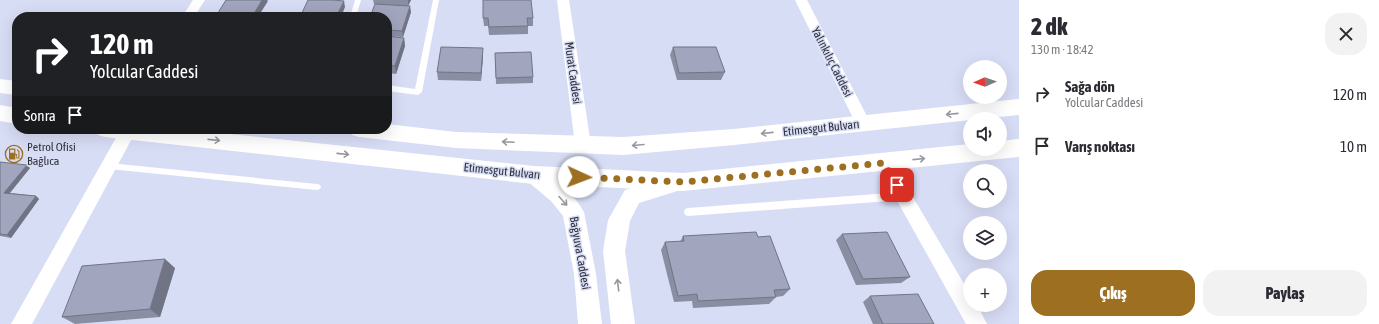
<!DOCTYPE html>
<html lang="tr">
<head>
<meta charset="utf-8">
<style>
	body { margin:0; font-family:"Asap Condensed",sans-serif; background:#f2f2f3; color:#2b2b33; height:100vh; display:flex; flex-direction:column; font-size:15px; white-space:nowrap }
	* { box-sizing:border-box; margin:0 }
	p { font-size:13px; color:#7c7c81 }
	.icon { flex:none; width:22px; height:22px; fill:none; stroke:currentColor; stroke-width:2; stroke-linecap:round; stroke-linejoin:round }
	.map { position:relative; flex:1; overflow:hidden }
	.details { display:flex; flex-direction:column; background:#fff; width:360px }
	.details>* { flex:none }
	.top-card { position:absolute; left:12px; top:12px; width:380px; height:122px; border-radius:16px; box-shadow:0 4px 16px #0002; background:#202124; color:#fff; overflow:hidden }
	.needle { width:26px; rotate:268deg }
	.controls { position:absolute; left:963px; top:60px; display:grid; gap:8px }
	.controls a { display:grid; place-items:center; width:44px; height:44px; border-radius:50%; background:#fff; box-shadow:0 4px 16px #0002; font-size:20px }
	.pin { position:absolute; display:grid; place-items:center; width:34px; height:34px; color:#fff; margin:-17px; border-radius:8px; box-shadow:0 2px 6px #0006 }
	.me { position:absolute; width:44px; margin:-22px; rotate:92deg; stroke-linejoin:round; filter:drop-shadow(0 0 3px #0008) }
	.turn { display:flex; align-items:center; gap:14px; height:84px; padding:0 12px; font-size:18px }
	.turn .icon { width:52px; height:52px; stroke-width:2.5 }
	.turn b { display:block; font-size:28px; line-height:34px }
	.then { display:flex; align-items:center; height:38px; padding:0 12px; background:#0003; gap:8px; font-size:15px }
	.round { display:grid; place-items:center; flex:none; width:42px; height:42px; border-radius:16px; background:#f2f2f3 }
	.overview { display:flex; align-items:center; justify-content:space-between; height:68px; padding:0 12px }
	h1 { font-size:24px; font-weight:800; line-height:30px }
	.action { display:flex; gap:8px; margin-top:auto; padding:8px 12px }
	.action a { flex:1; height:46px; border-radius:16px; background:#9d6f20; color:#fff; font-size:16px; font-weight:800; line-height:46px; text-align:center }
	.action a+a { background:#f2f2f3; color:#2b2b33 }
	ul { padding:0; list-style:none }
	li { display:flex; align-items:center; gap:12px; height:52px; padding:0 12px }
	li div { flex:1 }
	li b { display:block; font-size:15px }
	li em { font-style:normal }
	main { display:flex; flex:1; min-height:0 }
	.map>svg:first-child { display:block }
</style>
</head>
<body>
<main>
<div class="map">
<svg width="1019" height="324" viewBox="0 0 1019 324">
	<rect width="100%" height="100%" fill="#d8ddf6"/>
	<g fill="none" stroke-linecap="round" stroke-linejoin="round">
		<path fill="#fff" fill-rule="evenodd" d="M355,0H361L356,17H350Z
			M433,0H439L422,92L418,95L387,91V85L415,89Z
			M109,163L317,184L320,185L321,187L320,189L317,190L109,169L106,168L105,166L106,164Z
			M903,192L906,194L907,196L906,198L903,200L688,216L685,215L684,212L685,209L688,208Z"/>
		<path fill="#fff" fill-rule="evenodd" d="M193,0H205L194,17H182Z
			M557,0H569L591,145L589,149L583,151L577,149L575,145Z
			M795,0H807L871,124L868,128L863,130L858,128Z
			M121,129H135L136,131L32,324H11Z
			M884,157L890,158L970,294V305H977L987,324H966L876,163L878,158Z"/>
		<path fill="#fff" fill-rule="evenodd" d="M534,167C551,172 576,196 584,212L596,274L602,324H578L574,274L563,216L551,201L527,181L524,175L527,169Z
			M680,173L687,176L690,182L687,188L639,203L630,221L625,251L635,324H611L603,251L608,220L625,190Z"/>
		<path fill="#fff" fill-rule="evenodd" d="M0,79L17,81V95L0,93Z
			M1019,99V115L734,145L623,155L456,148L359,137L352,135L348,129H387V124L456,132L623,137L734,129Z
			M0,105L17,108V124L0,121Z
			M94,129H183L534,166L683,173L970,144V149H1000V141L1019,139V157L683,191L534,184L105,137L98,135Z"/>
	</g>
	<path fill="#8a8ea3" d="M373,0H411L408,6L411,12L403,37L387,36V17L375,4H374Z
		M483,18H533V26H528V34L489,35L488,26H484Z
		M387,36L404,38L405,46L396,74L387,73Z
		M673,47L725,72L721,80H677L670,55Z
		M495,53L533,77V83L496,84Z
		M483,56L481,81L438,80L437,72Z
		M0,162L30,168L10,193L36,196L39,199L11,238L0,236Z
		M842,234L910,277L901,283L856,285L836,240Z
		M683,236L758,237L790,289L783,296L776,297L769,304L693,308L692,301L674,302L661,250L665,242H680Z
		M175,268L160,317L75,324L62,317Z
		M870,296L934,324H873L863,302Z"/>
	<path fill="#717484" d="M262,0H267L268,1L258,17H252Z
		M408,0H411L408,6Z
		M344,1L345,7L341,17H336Z
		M410,6L411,12L403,37L402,31Z
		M404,38L405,46L396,74L395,66Z
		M483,48V56L481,81V73Z
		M27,165L30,168L8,195L4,193Z
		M36,196L39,199L11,238L7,235Z
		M165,259L175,268L160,317L150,309Z"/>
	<path fill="#a1a5bd" stroke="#717484" d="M226,0H262L252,17H226L216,16Z
		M308,0H332L344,1L336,17H300Z
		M483,0H531L533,18H527L528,26L489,27L488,18H483Z
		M375,4L410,6L402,31L387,30V17H370Z
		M387,36L404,38L395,66L387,65Z
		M441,47L483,48L481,73L437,72Z
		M673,47H716L725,72L679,73Z
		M531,52L533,77L496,78L495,53Z
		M0,162L27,165L4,193L36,196L7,235L0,234Z
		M756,232L758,237L770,236L790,289L774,290L776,297L698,301L697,294L678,296L665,242L684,241L683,236Z
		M887,232L910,277L863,279L842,234Z
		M165,259L150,309L62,317L82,266Z
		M918,294L934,324H883L870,296Z"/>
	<defs><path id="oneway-shaft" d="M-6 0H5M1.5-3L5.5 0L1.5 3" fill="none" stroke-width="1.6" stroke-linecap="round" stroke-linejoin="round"/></defs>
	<g stroke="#97989c">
		<use href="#oneway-shaft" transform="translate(952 114) rotate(174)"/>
		<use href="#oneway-shaft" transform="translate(767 133) rotate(174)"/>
		<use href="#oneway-shaft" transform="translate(214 140) rotate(6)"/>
		<use href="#oneway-shaft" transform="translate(508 142) rotate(-177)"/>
		<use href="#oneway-shaft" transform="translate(638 145) rotate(175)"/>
		<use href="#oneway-shaft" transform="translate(343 154) rotate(6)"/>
		<use href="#oneway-shaft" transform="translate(919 159) rotate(-6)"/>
		<use href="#oneway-shaft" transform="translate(563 201) rotate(48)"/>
		<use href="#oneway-shaft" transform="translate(618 285) rotate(-97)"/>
	</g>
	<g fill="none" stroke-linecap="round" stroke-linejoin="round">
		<path stroke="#9d6f20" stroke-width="7" stroke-dasharray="0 12.6" d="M579,177L683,182L884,163L897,185"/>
	</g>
	<defs>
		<symbol id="fuel-ring" viewBox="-11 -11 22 22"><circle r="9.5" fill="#d8ddf6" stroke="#9d6f20" stroke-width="1.5"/><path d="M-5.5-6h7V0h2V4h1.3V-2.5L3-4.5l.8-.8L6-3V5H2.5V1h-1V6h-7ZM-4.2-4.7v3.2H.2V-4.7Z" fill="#9d6f20"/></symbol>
	</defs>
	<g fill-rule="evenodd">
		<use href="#fuel-ring" x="4" y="144" width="20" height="20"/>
	</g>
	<g text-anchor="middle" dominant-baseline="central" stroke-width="3" stroke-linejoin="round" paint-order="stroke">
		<g font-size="12" fill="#2f313a" stroke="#d8ddf6">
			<text transform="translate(832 62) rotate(63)">Yalınkılıç Caddesi</text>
			<text transform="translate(573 73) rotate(82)">Murat Caddesi</text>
			<text transform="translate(821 128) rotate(-6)">Etimesgut Bulvarı</text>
			<text transform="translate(502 171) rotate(6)">Etimesgut Bulvarı</text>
			<text transform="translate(580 253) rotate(80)">Bağyuva Caddesi</text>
		</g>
		<g font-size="12" fill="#2f313a" stroke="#d8ddf6" text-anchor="start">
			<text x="27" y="147">Petrol Ofisi<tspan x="27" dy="14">Bağlıca</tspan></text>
		</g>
	</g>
</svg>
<div class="controls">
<a><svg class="needle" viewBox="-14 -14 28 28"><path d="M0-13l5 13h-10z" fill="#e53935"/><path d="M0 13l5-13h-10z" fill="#7c7c81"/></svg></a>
<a><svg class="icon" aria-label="sound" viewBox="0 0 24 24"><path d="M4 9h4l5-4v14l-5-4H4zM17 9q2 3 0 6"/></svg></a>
<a><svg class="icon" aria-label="search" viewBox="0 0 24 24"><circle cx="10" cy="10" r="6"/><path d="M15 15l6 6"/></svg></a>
<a><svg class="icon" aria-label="layers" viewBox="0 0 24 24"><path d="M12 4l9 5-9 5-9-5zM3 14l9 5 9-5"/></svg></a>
<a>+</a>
</div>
<div class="pin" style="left:897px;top:185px;background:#d93025"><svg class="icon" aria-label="arrive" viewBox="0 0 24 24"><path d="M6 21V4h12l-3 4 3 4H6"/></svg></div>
<svg class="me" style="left:579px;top:177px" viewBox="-20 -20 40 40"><circle r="19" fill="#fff"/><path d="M0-13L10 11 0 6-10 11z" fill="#9d6f20"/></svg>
<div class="top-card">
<div class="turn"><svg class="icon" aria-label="right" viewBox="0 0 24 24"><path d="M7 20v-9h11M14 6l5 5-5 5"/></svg><div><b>120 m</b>Yolcular Caddesi</div></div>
<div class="then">Sonra<svg class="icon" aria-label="arrive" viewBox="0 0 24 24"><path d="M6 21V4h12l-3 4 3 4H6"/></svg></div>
</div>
</div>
<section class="details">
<div class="overview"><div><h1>2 dk</h1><p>130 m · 18:42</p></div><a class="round"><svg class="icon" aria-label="close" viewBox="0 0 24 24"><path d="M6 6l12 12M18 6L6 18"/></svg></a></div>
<ul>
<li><svg class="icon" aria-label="right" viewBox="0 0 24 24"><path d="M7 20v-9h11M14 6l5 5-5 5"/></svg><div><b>Sağa dön</b><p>Yolcular Caddesi</p></div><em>120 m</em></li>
<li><svg class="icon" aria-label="arrive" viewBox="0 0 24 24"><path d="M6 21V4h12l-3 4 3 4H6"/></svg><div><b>Varış noktası</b></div><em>10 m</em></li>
</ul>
<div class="action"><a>Çıkış</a><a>Paylaş</a></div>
</section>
</main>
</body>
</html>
